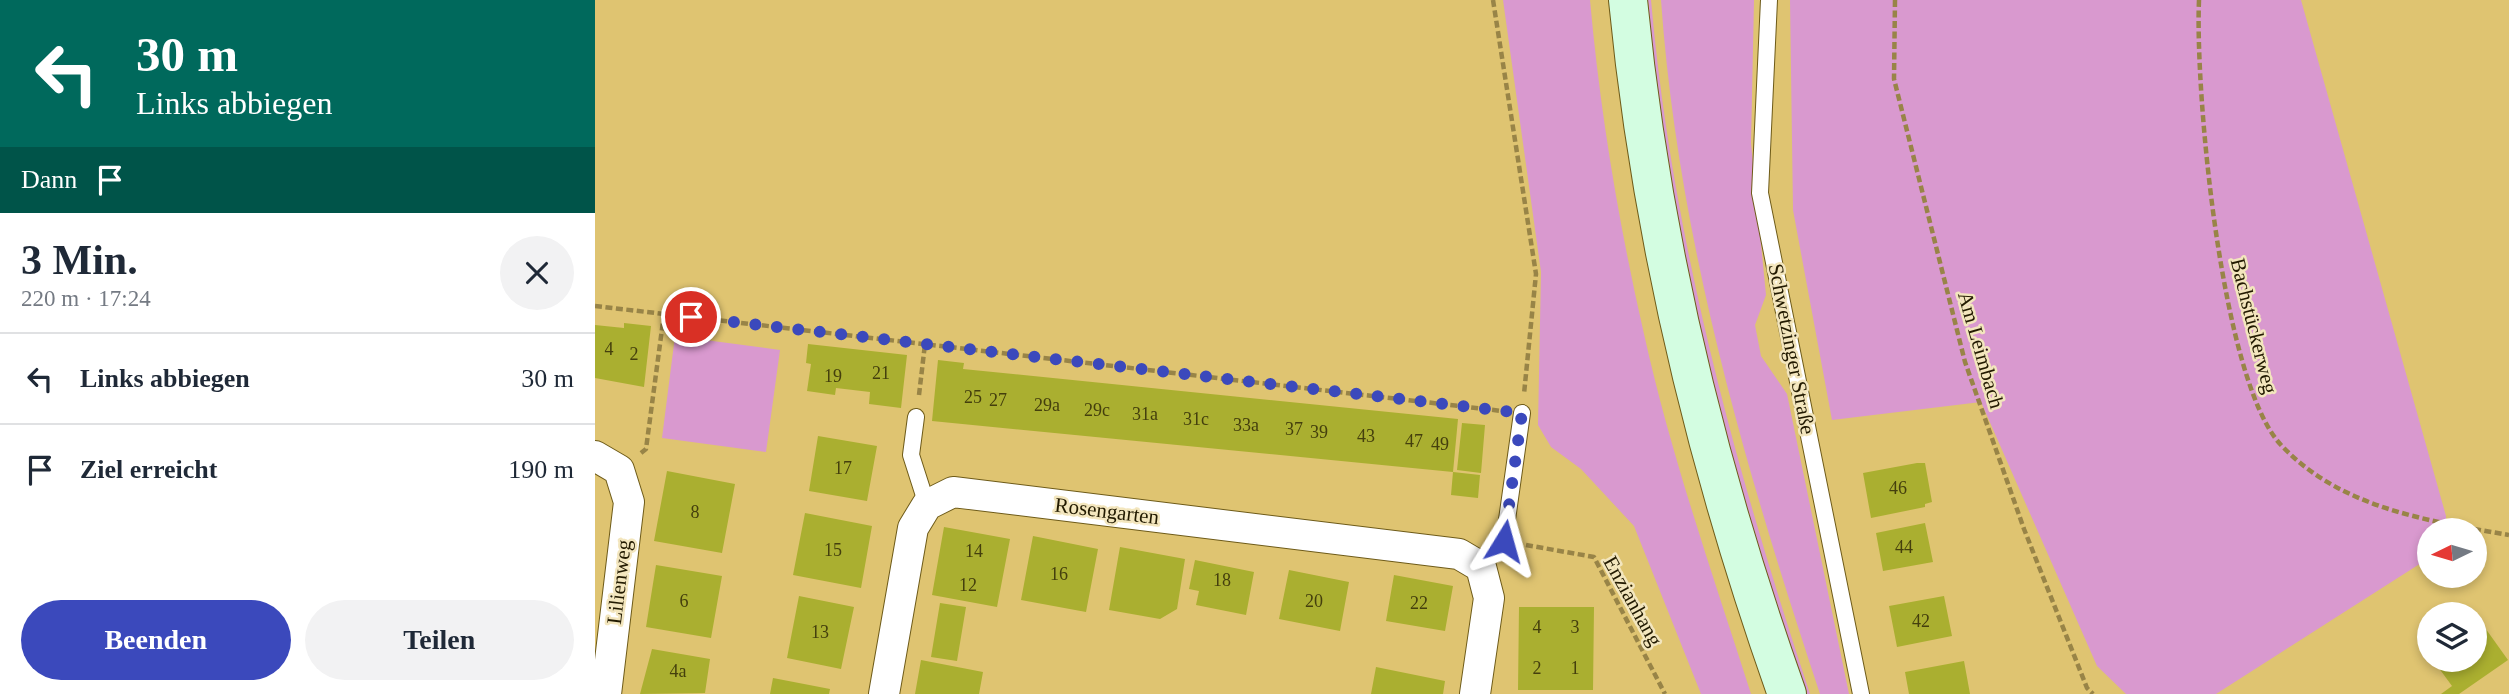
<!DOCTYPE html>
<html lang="de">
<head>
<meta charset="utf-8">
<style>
	body { margin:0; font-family:"Times New Roman",serif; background:#f2f2f3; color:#1f2937; height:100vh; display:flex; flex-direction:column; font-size:26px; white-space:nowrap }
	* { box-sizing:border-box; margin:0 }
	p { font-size:23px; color:#747a83 }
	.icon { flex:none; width:38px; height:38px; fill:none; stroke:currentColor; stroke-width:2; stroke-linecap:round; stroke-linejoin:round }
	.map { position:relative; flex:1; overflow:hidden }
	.details { display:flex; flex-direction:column; background:#fff; width:595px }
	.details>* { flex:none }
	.guide { background:#00695c; color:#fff; overflow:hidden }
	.needle { width:46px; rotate:265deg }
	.fabs { position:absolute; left:1822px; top:518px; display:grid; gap:14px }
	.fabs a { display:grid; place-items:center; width:70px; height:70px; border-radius:50%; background:#fff; box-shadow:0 4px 10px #0003; font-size:35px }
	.pin { position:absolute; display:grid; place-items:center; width:60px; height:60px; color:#fff; margin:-30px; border:4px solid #fff; border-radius:50%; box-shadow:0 2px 7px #0007 }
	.me { position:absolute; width:77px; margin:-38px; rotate:8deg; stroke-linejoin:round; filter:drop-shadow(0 0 5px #0008) }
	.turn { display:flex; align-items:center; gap:24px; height:147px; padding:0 21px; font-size:32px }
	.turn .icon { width:91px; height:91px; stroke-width:2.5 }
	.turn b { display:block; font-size:49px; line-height:60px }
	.then { display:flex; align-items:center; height:66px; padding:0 21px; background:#0003; gap:14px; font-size:26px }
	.round { display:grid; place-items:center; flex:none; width:74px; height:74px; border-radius:37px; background:#f2f2f3 }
	.head { display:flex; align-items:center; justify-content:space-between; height:119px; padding:0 21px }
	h1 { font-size:42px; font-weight:800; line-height:52px }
	.cta { display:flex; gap:14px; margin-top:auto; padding:14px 21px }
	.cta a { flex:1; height:80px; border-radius:42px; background:#3b49bc; color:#fff; font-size:28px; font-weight:800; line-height:80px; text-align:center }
	.cta a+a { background:#f2f2f3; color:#1f2937 }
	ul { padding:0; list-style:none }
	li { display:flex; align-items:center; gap:21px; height:91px; padding:0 21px; border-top:2px solid #e0e1e3 }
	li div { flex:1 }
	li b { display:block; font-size:26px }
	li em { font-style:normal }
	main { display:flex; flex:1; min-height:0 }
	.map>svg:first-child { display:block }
</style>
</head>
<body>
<main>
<section class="details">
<div class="guide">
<div class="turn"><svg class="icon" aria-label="left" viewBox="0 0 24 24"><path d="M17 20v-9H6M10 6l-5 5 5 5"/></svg><div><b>30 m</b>Links abbiegen</div></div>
<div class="then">Dann<svg class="icon" aria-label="arrive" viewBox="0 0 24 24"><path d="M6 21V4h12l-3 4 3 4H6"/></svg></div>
</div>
<div class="head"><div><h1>3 Min.</h1><p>220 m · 17:24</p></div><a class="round"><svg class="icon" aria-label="close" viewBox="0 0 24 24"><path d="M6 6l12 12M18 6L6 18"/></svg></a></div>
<ul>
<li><svg class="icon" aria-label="left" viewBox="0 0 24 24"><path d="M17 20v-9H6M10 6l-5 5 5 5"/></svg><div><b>Links abbiegen</b></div><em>30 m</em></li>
<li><svg class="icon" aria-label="arrive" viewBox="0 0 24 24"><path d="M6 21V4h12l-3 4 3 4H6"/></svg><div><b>Ziel erreicht</b></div><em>190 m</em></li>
</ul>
<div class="cta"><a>Beenden</a><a>Teilen</a></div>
</section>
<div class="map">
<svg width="1914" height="694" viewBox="0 0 1914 694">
	<rect width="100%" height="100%" fill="#dfc471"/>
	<path fill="#d999cf" d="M908,0H995C1005,112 1024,225 1049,334C1076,456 1118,575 1156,694H1106L1039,526L986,469L956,447L943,425L946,272Z
		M1053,0H1056C1077,238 1140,467 1215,694H1208C1134,469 1068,237 1053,0Z
		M1066,0H1159L1156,143L1171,295L1160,325L1166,356L1192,394L1254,694H1225C1150,468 1083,239 1066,0Z
		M1195,0H1706L1851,516V530H1834V558L1621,694H1531L1502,666L1386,402L1237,420L1198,210Z
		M80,336L185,350L171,452L67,438Z"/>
	<path fill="#aaaf30" d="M29,323L56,326L49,387L0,378V325L29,328Z
		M213,344L312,355L306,408L274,404L275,392L241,388L240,395L212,391L216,364L211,363Z
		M343,360L369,363L368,369L863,419L858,472L337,421Z
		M867,423L890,425L886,473L862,470Z
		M223,436L282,446L272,501L214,491Z
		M1322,463H1330L1337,502L1330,504V507L1276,518L1268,473Z
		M72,471L140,484L127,553L59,541Z
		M858,472L885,475L883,498L856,495Z
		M210,513L277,526L266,588L198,575Z
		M1330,523L1338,562L1288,571L1281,533Z
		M349,527L415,539L402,607L337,595Z
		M438,536L503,549L491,612L426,600Z
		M525,547L590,559L582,609L565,619L514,610Z
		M600,560L659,572L651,615L601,605L604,591L594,589Z
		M61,565L127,576L116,638L51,627Z
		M694,570L754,582L745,631L684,619Z
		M799,575L858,586L850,631L791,621Z
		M204,596L259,607L246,669L192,658Z
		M1349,596L1357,636L1302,647L1294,606Z
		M345,603L371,607L362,661L336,657Z
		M924,607H999L998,690H923Z
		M1888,625L1913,660L1864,694H1846L1857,686L1838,660H1880V631Z
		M57,649L115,659L110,693L45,694Z
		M326,660L388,672L384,694H320Z
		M1369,661L1375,694H1314L1310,672Z
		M781,667L850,681L848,694H776Z
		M178,678L235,689L234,694H175Z"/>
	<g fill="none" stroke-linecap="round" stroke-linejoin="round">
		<defs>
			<path id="lane" d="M1174,0L1165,193L1266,694
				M321,417L316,455L332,505
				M909,541L927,413"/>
			<path id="street" d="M0,456L24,470L34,502L11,694
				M289,694L318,528L332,505L358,492L864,554L886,567L894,598L880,694"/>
			<path id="secondary" d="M1033,0C1056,238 1112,469 1192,694"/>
		</defs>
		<use href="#lane" stroke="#6e5b19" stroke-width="18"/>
		<use href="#street" stroke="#6e5b19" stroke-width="32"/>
		<use href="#secondary" stroke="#6e5b19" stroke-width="40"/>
		<path stroke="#988447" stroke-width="4.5" stroke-dasharray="7 3.5" stroke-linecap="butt" d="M898,0L941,274L929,394
			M1300,0L1299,79L1370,362L1429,529L1492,688L1498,694
			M1604,0C1600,91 1626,381 1686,445C1745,508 1833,521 1914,535
			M0,306L907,411
			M324,395L330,344
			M46,453L51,449L69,314
			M931,545L999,557L1070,694"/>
		<use href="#lane" stroke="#fff" stroke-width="16"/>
		<use href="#street" stroke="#fff" stroke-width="30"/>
		<use href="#secondary" stroke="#d3fde1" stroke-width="38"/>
	</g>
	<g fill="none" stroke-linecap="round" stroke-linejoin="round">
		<path stroke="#3b49bc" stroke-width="12" stroke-dasharray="0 21.6" d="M96,317L927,413L909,541"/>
	</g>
	<g text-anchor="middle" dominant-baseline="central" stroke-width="5" stroke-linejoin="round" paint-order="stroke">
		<g font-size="18" fill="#443f0d">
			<text x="14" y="349">4</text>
			<text x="39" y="354">2</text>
			<text x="286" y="373">21</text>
			<text x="238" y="376">19</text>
			<text x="378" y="397">25</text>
			<text x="403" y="400">27</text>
			<text x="452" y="405">29a</text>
			<text x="502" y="410">29c</text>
			<text x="550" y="414">31a</text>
			<text x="601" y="419">31c</text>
			<text x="651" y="425">33a</text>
			<text x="699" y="429">37</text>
			<text x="724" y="432">39</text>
			<text x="771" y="436">43</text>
			<text x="819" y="441">47</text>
			<text x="845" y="444">49</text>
			<text x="248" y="468">17</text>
			<text x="1303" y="488">46</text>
			<text x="100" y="512">8</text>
			<text x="1309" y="547">44</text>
			<text x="238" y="550">15</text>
			<text x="379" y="551">14</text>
			<text x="464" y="574">16</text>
			<text x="627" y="580">18</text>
			<text x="373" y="585">12</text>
			<text x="89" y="601">6</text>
			<text x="719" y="601">20</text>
			<text x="824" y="603">22</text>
			<text x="1326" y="621">42</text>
			<text x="942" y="627">4</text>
			<text x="980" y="627">3</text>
			<text x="225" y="632">13</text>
			<text x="942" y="668">2</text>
			<text x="980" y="668">1</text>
			<text x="83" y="671">4a</text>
		</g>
		<g font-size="21" fill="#221a01" stroke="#f3e6be">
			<text transform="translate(1659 326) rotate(76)">Bachstückerweg</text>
			<text transform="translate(1197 349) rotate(79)">Schwetzinger Straße</text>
			<text transform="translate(1386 350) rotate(74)">Am Leimbach</text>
			<text transform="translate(512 511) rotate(7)">Rosengarten</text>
			<text transform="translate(24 582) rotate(-83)">Lilienweg</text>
			<text transform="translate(1038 601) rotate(61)">Enzianhang</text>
		</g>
	</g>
</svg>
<div class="fabs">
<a><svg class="needle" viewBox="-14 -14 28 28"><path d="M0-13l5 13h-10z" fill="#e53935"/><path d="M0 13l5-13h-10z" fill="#747a83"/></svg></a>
<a><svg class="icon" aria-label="layers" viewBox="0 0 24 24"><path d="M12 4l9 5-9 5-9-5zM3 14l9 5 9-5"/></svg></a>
</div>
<div class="pin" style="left:96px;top:317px;background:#d93025"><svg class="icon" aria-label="arrive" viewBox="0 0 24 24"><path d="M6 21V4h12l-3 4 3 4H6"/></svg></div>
<svg class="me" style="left:909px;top:541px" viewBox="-20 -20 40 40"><path d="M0-17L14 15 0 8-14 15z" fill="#3b49bc" stroke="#fff" stroke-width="4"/></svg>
</div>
</main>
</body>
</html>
